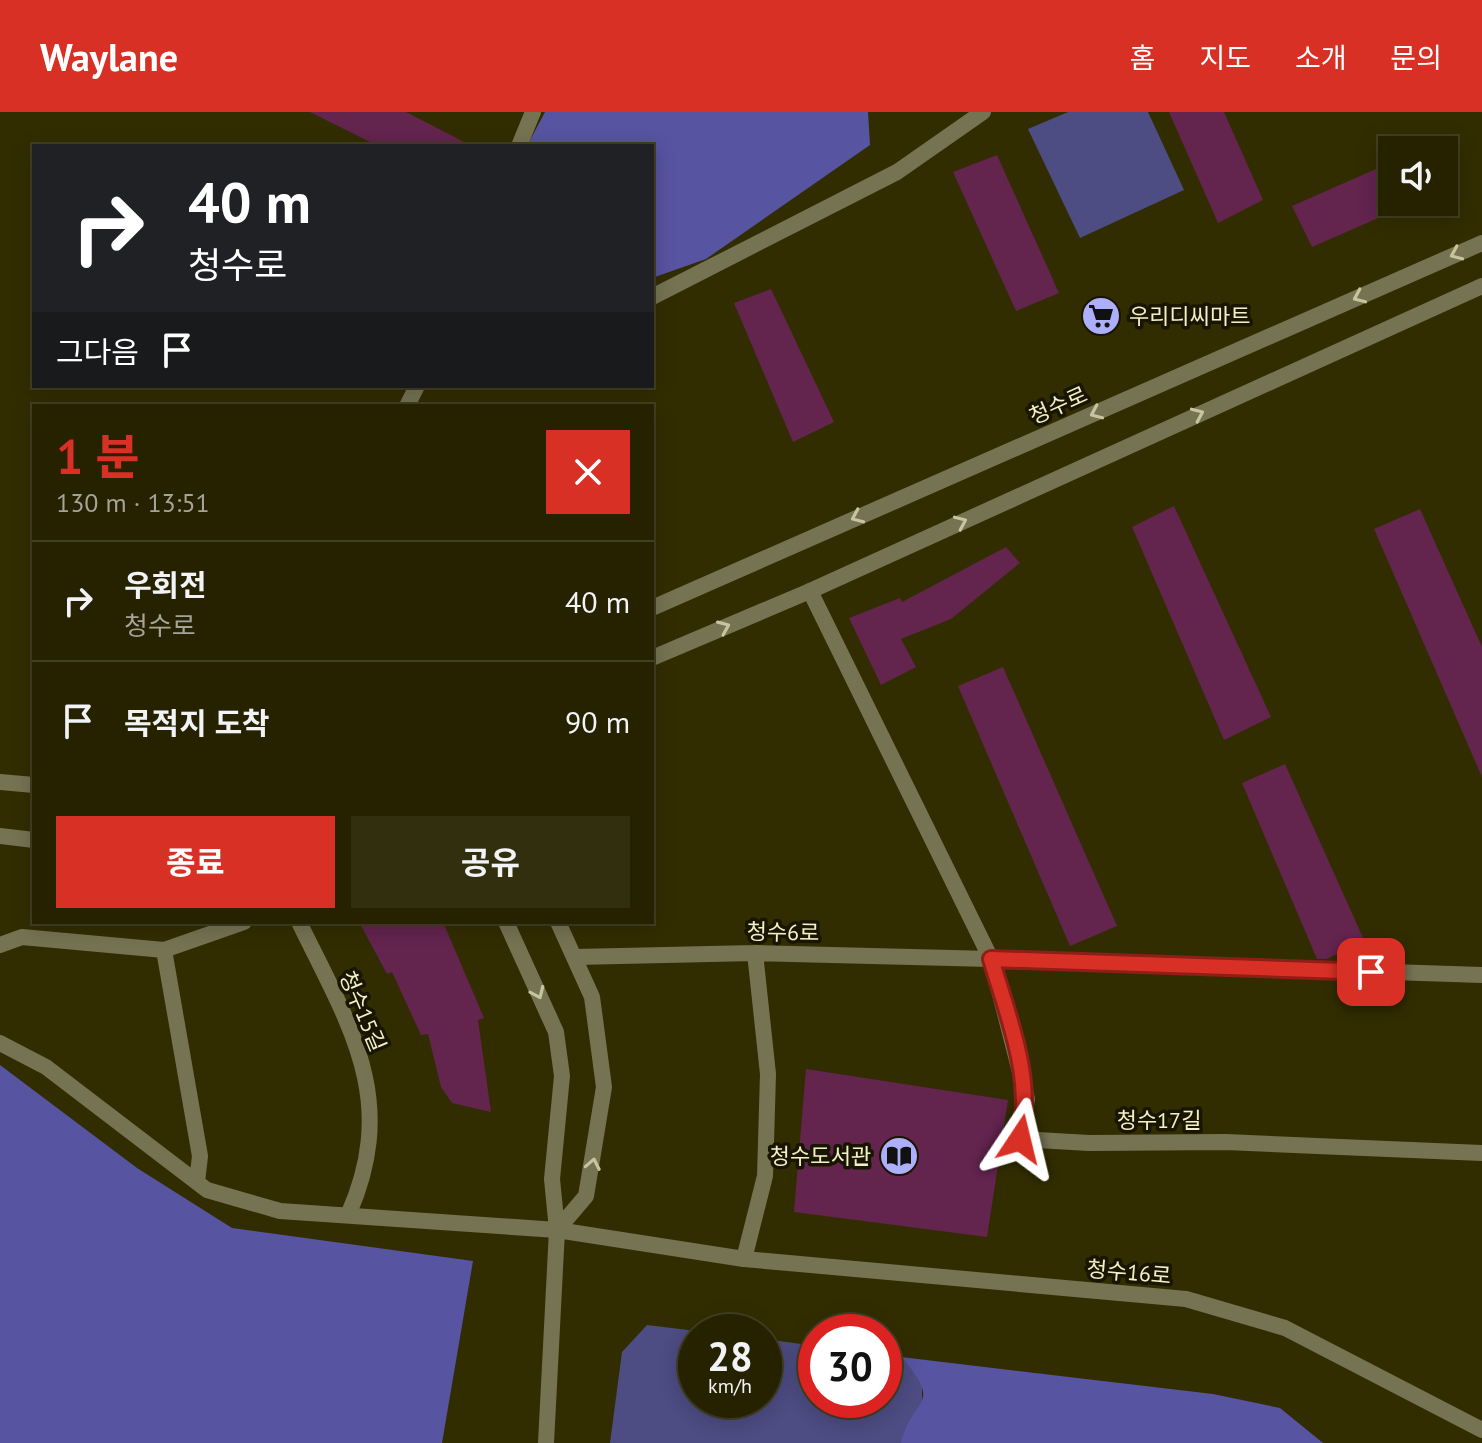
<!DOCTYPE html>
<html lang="ko">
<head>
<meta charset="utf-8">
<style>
	body { margin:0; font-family:"PT Sans","Noto Sans KR",sans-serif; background:#322f0f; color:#f1f3f6; height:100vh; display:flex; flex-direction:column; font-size:30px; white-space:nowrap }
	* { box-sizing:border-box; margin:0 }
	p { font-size:26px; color:#a4a499 }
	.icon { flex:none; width:44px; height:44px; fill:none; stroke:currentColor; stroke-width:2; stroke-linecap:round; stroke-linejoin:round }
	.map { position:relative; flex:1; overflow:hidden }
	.details { position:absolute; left:32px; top:292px; width:622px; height:520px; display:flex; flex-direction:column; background:#262200; border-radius:0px; box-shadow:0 4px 20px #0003,0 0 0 2px #423f22 }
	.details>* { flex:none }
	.banner { position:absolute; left:32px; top:32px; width:622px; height:244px; border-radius:0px; box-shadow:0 4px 20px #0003,0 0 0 2px #423f22; background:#202124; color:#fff; overflow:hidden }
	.controls { position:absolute; left:1378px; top:24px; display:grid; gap:16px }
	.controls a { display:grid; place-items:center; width:80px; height:80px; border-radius:0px; background:#262200; box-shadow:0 4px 20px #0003,0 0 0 2px #423f22; font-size:40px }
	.speed { position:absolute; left:678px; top:1202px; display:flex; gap:16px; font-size:40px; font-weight:700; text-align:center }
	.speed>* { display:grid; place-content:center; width:104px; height:104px; border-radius:50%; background:#262200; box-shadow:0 4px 20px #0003,0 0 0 2px #423f22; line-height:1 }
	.speed small { font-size:20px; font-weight:400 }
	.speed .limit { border:12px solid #d22; background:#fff; color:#111 }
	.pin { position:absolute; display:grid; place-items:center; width:68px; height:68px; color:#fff; margin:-34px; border-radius:16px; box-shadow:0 4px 12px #0006 }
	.me { position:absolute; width:88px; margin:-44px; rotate:10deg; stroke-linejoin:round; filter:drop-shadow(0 0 6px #0008) }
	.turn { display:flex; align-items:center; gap:28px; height:168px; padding:0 24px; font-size:36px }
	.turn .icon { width:104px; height:104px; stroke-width:2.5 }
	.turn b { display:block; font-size:56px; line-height:68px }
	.then { display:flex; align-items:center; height:76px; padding:0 24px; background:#0003; gap:16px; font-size:30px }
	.round { display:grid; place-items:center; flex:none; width:84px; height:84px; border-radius:0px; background:#322f0f }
	.head { display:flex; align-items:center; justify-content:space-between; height:136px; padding:0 24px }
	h1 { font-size:48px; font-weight:700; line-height:60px; color:#d93025 }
	.cta { display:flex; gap:16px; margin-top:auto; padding:16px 24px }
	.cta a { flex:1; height:92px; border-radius:0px; background:#d93025; color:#fff; font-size:32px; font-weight:700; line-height:92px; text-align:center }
	.cta a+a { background:#322f0f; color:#f1f3f6 }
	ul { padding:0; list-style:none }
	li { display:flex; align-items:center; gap:24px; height:120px; padding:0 24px; border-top:2px solid #423f22 }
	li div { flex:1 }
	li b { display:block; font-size:30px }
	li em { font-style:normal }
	header { display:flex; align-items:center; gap:48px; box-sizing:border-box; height:112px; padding:0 40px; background:#d93025; color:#fff }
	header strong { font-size:38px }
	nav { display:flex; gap:44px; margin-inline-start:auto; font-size:28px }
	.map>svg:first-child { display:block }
</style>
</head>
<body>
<header>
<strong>Waylane</strong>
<nav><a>홈</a><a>지도</a><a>소개</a><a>문의</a></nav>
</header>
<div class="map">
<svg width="1482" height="1331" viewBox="0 0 1482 1331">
	<rect width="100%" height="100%" fill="#322d00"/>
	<path fill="#4d4c83" d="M1068,0H1148L1184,78L1080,126L1028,17Z
		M647,1213L705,1220H696V1288H764V1227L816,1234V1288H884V1243L901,1245L922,1268V1294L901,1331H610L622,1240Z"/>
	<path fill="#5754a1" d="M545,0H868L870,33L706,147L652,166V34H527Z
		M0,953L137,1056L232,1116L473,1149L442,1331H0Z
		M901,1245L1213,1282L1280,1296L1323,1331H901C912,1285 945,1294 901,1245Z"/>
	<path fill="#63244e" d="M310,0H406L472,34H378Z
		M1169,0H1224L1263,88L1218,111Z
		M997,43L1059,181L1016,199L953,60Z
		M1392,50V100L1312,135L1292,94Z
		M771,177L834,310L793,330L734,191Z
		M1174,394L1271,605L1224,628L1132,415Z
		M1420,397L1482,535V665L1374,417Z
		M1006,435L1020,451L951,507L901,527L916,555L881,573L849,506L900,486L902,490Z
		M1003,555L1117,814L1070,834L958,574Z
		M1285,652L1364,828L1327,847H1317L1242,671Z
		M359,810H443L484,906L478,908L491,1000L452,991L441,975L428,922L421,923L392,860L387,862Z
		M806,957L1008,988L987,1125L794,1100Z"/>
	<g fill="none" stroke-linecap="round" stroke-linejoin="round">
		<path stroke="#767353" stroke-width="16" d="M519,34L533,0
			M652,185L897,60L983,0
			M407,294L417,274
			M810,479L991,847L1482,863
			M299,810C349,913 399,986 349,1101
			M0,833L22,825L164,838L244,810
			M164,838L200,1044L197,1070
			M575,845L755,841L991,847L1027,987L1020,1027L1089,1031L1226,1030L1482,1041
			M0,931L46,955L207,1078L280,1099L557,1118
			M744,1147L765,1064L768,962L755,841"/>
		<path stroke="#767353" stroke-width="16" d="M652,496L1482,131
			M652,546L810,479L1482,174
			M0,670L34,673
			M0,724L34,728
			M506,810L556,920L562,964L552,1067L557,1118L546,1331
			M557,1118L744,1147L1186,1187L1285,1216L1482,1318
			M557,1118L586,1084L604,975L592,885L558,810"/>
	</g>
	<defs><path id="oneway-chevron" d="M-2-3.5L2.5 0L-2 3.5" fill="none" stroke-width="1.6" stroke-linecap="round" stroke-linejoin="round" transform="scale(2)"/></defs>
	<g stroke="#c7c49e">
		<use href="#oneway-chevron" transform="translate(1456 142) rotate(156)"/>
		<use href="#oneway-chevron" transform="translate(1359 185) rotate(156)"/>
		<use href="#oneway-chevron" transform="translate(1096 301) rotate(156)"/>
		<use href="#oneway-chevron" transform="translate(1198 302) rotate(-24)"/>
		<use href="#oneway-chevron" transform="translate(857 405) rotate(156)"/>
		<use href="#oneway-chevron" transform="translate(961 410) rotate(-24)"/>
		<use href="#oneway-chevron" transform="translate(724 515) rotate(-23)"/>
		<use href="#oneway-chevron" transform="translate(538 881) rotate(66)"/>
		<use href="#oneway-chevron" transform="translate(593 1052) rotate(-79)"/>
	</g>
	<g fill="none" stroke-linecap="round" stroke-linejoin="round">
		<defs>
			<path id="route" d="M1020,1027C1034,966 1008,905 991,847L1371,860"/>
		</defs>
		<use href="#route" stroke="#8d1f18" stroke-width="20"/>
		<use href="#route" stroke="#d93025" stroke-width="14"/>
	</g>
	<defs>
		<symbol id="supermarket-disc" viewBox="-11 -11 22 22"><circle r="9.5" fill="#adaffb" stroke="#181500"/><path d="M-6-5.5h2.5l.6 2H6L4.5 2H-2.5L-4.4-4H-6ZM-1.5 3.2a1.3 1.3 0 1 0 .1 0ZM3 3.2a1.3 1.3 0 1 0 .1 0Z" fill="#111"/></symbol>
		<symbol id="library-disc" viewBox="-11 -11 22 22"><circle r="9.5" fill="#adaffb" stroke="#181500"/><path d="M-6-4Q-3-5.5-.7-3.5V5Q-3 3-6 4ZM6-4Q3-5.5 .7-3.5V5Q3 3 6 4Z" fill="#111"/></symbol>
	</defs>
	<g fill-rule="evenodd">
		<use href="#supermarket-disc" x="1079" y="182" width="44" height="44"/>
		<use href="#library-disc" x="877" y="1022" width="44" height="44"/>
	</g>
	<g text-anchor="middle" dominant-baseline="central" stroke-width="7" stroke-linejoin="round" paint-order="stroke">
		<g font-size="22" fill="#f3efc7" stroke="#181500" text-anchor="start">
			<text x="1129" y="204">우리디씨마트</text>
			<text x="871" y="1044" text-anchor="end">청수도서관</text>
		</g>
		<g font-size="22" fill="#f3efc7" stroke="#181500">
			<text transform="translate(1058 293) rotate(-24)">청수로</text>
			<text transform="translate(783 820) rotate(1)">청수6로</text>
			<text transform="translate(363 899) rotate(67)">청수15길</text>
			<text x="1159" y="1008">청수17길</text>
			<text transform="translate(1129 1160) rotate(5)">청수16로</text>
		</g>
	</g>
</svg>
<div class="controls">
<a><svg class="icon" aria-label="sound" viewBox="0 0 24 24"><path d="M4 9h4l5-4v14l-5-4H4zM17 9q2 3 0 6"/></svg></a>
</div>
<div class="speed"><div>28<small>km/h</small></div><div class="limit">30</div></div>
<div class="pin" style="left:1371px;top:860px;background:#d93025"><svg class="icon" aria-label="arrive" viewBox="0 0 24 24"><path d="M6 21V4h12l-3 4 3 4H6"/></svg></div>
<svg class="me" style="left:1020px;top:1027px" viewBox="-20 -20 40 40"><path d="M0-17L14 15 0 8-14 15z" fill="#d93025" stroke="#fff" stroke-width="4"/></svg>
<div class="banner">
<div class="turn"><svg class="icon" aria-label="right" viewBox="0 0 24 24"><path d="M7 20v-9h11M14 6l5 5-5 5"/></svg><div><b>40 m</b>청수로</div></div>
<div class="then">그다음<svg class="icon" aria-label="arrive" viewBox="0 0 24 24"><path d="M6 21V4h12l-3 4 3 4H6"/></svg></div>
</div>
<section class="details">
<div class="head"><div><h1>1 분</h1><p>130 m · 13:51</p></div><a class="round" style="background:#d93025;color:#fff"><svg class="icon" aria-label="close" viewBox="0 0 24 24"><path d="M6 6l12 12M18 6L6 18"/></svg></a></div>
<ul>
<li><svg class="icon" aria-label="right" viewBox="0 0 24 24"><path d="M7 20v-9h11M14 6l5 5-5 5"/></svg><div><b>우회전</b><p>청수로</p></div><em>40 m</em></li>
<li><svg class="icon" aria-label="arrive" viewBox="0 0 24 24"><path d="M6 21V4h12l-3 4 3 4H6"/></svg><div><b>목적지 도착</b></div><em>90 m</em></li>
</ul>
<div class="cta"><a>종료</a><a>공유</a></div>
</section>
</div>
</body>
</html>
